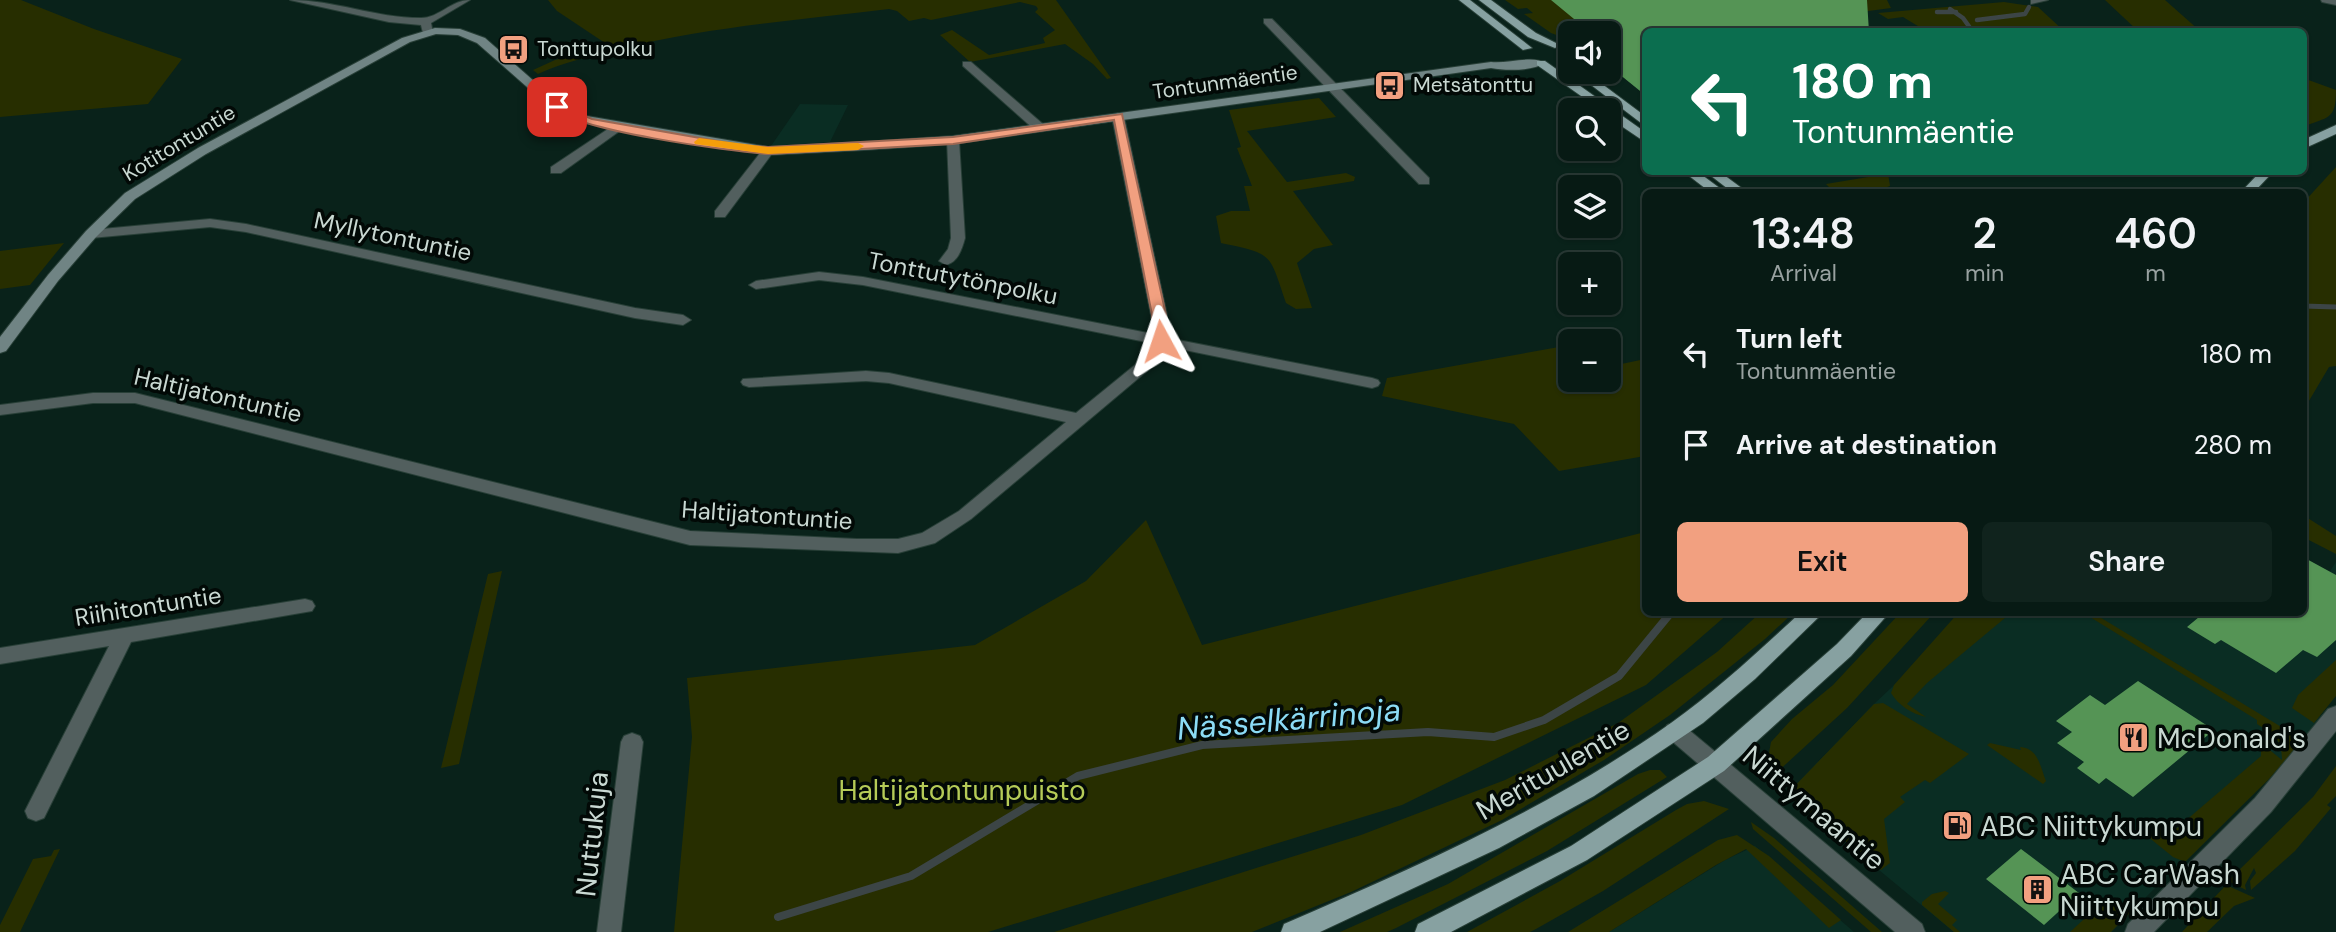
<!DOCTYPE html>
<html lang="en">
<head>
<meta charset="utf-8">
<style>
	body { margin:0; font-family:"DM Sans",sans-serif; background:#10231d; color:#f1f3f6; height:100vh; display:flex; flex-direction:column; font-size:26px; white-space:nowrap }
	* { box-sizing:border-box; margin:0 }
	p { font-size:23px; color:#98a1a0 }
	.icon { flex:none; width:38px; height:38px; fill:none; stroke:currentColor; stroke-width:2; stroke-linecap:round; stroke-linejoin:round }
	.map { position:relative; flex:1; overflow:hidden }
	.drawer { position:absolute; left:1642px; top:189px; width:665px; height:427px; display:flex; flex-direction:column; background:#071a14; border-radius:10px; box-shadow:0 2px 5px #0004,0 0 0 2px #283834 }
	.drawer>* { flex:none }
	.hud { position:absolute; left:1642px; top:28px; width:665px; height:147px; border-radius:10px; box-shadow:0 2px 5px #0004,0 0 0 2px #283834; background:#0b6e4f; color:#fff; overflow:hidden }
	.tools { position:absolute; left:1558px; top:21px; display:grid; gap:14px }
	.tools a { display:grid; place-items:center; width:63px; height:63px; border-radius:10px; background:#071a14; box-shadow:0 2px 5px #0004,0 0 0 2px #283834; font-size:35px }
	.pin { position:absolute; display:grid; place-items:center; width:60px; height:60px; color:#fff; margin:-30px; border-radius:14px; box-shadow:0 4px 10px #0006 }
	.me { position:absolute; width:77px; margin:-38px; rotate:355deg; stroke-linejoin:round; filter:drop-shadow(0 0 5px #0008) }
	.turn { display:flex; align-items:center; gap:24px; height:147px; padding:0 35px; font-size:32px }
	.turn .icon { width:91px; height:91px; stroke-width:2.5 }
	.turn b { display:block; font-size:49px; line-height:60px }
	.eta { display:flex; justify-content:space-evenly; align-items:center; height:119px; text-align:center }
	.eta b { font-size:42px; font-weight:600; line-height:49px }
	.cta { display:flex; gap:14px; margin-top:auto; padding:14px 35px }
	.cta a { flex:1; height:80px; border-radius:10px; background:#f2a080; color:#111; font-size:28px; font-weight:600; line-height:80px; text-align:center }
	.cta a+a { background:#10231d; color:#f1f3f6 }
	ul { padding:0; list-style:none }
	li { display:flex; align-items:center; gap:21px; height:91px; padding:0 35px }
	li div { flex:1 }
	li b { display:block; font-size:26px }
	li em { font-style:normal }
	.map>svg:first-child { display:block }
</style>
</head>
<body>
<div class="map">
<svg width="2336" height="932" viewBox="0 0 2336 932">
	<rect width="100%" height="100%" fill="#09221a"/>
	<path fill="#0a2d23" d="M800,104L848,105L830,142L771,146Z
		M2336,562V694L2303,740L2111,932H1954L1787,794L1874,704L1971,613L2303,612Z
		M1755,846L1854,932H1609L1725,860Z"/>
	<path fill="#272e00" d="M0,0H21L94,29L182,59L148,104L0,117Z
		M548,0H1056L1111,78L1107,79L1093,64L1065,44L970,62L940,35L952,30L989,55L1045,43L1043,38L1055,30L1035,12L1038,9L1036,6L1020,2L931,20L924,18L909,21L897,11L889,9C799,20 708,27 620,49C591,56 564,62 538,74L533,70L555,60L611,47L557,11Z
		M1505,0H1887L1891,8C1785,23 1677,33 1570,33V40L1551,33L1524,14L1533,13L1527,8L1518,9Z
		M2105,0H2165L2200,31H2138Z
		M2004,2L2038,7L2064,31H1926L1903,17L1888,19L1878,13Z
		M2303,78L2336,90C2336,121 2328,116 2303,127Z
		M1319,98L1336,117L1247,131L1287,182L1346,173L1355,177L1354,181L1293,191L1333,245L1314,249L1297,263L1312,308L1296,309L1286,303C1269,253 1274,254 1221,243L1216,216L1231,211H1250L1244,186H1252L1237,148L1241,147L1229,110Z
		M2336,167V366L2329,367L2303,411V203Z
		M1868,172L1888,173L1890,186C1872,194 1858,194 1843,188L1832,190L1826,184L1874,176Z
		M64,243L30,285L0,289V251Z
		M1570,345V380H1608V363L1612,366L1645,359V456L1559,471L1514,424L1382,396L1387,378Z
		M2303,515L2336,536V554L2303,537Z
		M1146,520L1202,645L1645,532V612L1729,613L1646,685L1402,805L988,932H674L692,737L687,678L975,645L1086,581Z
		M502,571L459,764L441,768L488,574Z
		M1901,612L1934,613L1847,708L1774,775L1768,758L1771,742L1792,719L1833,685Z
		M1959,612L2011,613L1927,683L1907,704L1926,717C1912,714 1898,705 1891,693L1894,685Z
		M1760,613H1793L1765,639L1670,715L1604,760L1502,820L1351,892L1252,932H1054L1361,835L1505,780L1618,723L1717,652Z
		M2093,613L2303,740L2268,780L2185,862L2173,857L2147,836L2155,833L2153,821L2177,828L2261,756V748L2266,747L2282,760C2282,739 2274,735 2257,724V720L2090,617Z
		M2336,660V696L2314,723L2292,708L2298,695Z
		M1883,703L1969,754L1930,783L1925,780L1900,797L1905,802L1884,819L1890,863L1881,870L1787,794L1874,704Z
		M1990,743L2021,750L2020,747C2038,748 2040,766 2046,781L2043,784L1987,745Z
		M2336,766V796L2327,805L2331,808L2295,851L2251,890L2250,881L2256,873L2254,868L2245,885L2246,890L2228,881L2313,797Z
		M1650,770H1660L1667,777L1547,851L1396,928L1387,932H1340L1448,884L1638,774Z
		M1704,801L1729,809L1603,891L1536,929L1530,932H1467L1560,881L1676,810L1687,804Z
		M1751,822L1774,838L1882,932H1871L1753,829Z
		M1737,835L1769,856L1841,920L1829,928L1746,849L1716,865L1609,932H1568L1718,840Z
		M60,849L20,932H0V925L33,859L51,856L54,850Z
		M2226,885L2255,898L2234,906L2207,932H2182Z
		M1945,891L1949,893L1938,904L1957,920L1952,925L1960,932H1954L1922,905V902L1932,894Z
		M2108,897L2113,898L2131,912L2111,932H2070Z"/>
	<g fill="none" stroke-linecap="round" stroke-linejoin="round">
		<path stroke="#3c4546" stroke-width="4.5" d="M1950,9L1963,18L1973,32
			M1937,12H1956
			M1977,20L2025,14L2029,7"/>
		<path stroke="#3c4546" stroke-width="5" d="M2303,306L2336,307"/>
		<path stroke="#3c4546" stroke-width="6" d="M1667,616L1671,612"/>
		<path stroke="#3c4546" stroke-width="8" d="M778,917L911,876L1078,776L1202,745L1428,732L1494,737L1544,720L1619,676L1669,615"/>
	</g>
	<path fill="#559455" d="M1551,0H1867L1869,32H1645V95L1608,65V33H1591Z
		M2303,557L2336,575V640L2317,657L2303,650L2276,673L2221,640L2215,644L2187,627L2205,612H2303Z
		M2138,681L2214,730L2133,797L2106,778L2099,784L2077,768L2084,762L2057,743L2072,732L2056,721L2090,695L2105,705Z
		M2021,849L2079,893L2044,925L1986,879Z"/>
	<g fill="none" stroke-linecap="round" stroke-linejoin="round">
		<defs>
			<path id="street" d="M290,0C334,0 376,18 420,18C438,19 451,0 470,0L431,23L433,33L428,36L423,33L421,25L389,22Z
				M2031,0H2048L2031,4Z
				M2321,0H2336V5L2322,2Z
				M1264,19H1272L1429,178V184H1419L1264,23Z
				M963,62H971L1044,125V131H1036L963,66Z
				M1118,113L1124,117L1167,315L1168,338L1372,378L1378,380L1380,383L1378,386L1372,388L1165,346L1147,371L971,519L935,543L898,553L690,545L135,403H93L0,415V405L93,393H135L690,531L857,539H898L922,533L959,511L1066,422L889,383L866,381L749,387L743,385L741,382L743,379L866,371L889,373L1076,413L1135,365L1151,343L863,285L819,280L756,289L749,285L756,281L819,272L863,277L1153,334L1151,315L1112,117Z
				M617,123L623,127L621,130L561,173H551V167Z
				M953,136L959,140L965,238C962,249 958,262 946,265L939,261L948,249L951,238L947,140Z
				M768,147L774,151L725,217H715V211L764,148Z
				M210,219L246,224L635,308L683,315L691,320L683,325L635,318L246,232L210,227L91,238L84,234L91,230Z
				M305,599L312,601L315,606L312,611L131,642L44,818L36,821L28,818L25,811L109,646L0,664V648Z
				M2336,706V731L2271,812L2154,932H2125L2128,924L2255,798L2328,709Z
				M1675,722L1683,725L1922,924L1925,932H1895L1667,737L1664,731L1667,725Z
				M632,733L640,736L643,742L621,932H597L621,742L624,736Z"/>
			<path id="secondary" d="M435,28L460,29L485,38L560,104L581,115L768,147L864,142L953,136L1491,62C1507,64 1533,55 1545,63C1532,71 1506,71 1491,68L953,144L864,150L768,155L574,121L552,109L477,43L458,35L436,34L410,42L206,154L135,199L96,237L58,281L6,351L0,353V337L48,275L86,231L125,193L198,148L402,38Z"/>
			<path id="primary" d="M1459,0H1470L1532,48L1523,50Z
				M1479,0H1491L1536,33L1560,45L1555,48L1528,37Z
				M1537,61H1545L1645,132V142L1608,117V110H1601L1537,65Z
				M1574,72H1586L1645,116V126Z
				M2336,125V134L2303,149V140Z
				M1684,172H1698L1725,192H1710Z
				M1706,172H1720L1747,192H1732Z
				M2260,172H2273L2254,192H2241Z
				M1801,612H1824L1755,679L1703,723L1594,796L1499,848L1320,932H1281L1284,924C1418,866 1552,807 1671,723C1717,690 1759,651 1801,612Z
				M1868,612H1890L1851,656L1724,771L1587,860L1451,932H1415L1418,924L1571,846L1708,757L1837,644Z"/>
		</defs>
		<use href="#street" stroke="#283f37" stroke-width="2"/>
		<use href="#secondary" stroke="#283f37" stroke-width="2"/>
		<use href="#primary" stroke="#283f37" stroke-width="2"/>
		<use href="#street" fill="#525f5e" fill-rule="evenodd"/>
		<use href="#secondary" fill="#708484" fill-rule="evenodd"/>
		<use href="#primary" fill="#87a1a1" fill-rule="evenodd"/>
	</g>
	<path fill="#f2a080" stroke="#9d6853" stroke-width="2" d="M557,104L592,119L740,145L768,147L953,137L1122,114L1166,315L1168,341L1161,345L1154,341L1152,315L1114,120L953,144L768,154C729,151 575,131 552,107Z"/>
	<path fill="#f59e0b" d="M699,138L768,147L858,143L864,146L858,150L768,154L695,144L694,142Z"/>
	<defs>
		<symbol id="bus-square" viewBox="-11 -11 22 22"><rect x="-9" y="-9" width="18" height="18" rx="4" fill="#f2a080" stroke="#020906"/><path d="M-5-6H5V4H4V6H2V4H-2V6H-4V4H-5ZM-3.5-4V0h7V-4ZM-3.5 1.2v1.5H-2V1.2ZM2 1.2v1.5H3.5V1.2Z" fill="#111"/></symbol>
		<symbol id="restaurant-square" viewBox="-11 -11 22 22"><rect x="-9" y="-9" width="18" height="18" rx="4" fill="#f2a080" stroke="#020906"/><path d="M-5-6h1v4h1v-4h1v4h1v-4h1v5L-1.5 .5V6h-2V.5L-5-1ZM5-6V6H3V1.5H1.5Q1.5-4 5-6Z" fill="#111"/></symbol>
		<symbol id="fuel-square" viewBox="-11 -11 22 22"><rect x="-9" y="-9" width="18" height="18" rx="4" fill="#f2a080" stroke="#020906"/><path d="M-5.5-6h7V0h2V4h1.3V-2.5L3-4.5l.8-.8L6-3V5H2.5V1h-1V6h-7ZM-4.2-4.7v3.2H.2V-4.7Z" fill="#111"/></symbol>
		<symbol id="building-square" viewBox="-11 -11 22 22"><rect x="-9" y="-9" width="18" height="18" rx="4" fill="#f2a080" stroke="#020906"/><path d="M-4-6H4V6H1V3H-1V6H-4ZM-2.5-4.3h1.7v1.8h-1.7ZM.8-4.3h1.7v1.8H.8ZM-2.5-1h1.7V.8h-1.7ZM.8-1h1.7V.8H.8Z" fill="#111"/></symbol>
	</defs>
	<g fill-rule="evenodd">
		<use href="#bus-square" x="496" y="32" width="35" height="35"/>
		<use href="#bus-square" x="1372" y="68" width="35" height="35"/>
		<use href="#restaurant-square" x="2116" y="720" width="35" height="35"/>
		<use href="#fuel-square" x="1940" y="808" width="35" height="35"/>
		<use href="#building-square" x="2020" y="872" width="35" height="35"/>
	</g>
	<g text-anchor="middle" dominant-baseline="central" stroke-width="7" stroke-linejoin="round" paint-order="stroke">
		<g font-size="21" fill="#c9d8d2" stroke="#020906" text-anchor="start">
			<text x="537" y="49">Tonttupolku</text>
			<text x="1413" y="85">Metsätonttu</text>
		</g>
		<g font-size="21" fill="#c9d8d2" stroke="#020906">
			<text transform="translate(1225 82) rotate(-8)">Tontunmäentie</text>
			<text transform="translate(179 143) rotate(-31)">Kotitontuntie</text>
		</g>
		<g font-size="24" fill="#c9d8d2" stroke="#020906">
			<text transform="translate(393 236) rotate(12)">Myllytontuntie</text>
			<text transform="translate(963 278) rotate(11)">Tonttutytönpolku</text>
			<text transform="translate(218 395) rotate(13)">Haltijatontuntie</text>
			<text transform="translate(767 515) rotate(4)">Haltijatontuntie</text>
			<text transform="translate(148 606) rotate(-9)">Riihitontuntie</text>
		</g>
		<g font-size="28" fill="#c9d8d2" stroke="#020906" text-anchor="start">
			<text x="2157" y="738">McDonald's</text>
			<text x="1980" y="826">ABC Niittykumpu</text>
			<text x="2060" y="874">ABC CarWash<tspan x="2060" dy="32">Niittykumpu</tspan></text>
		</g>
		<g font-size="28" fill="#c9d8d2" stroke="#020906">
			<text transform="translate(1553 770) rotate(-30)">Merituulentie</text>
			<text transform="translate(1814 808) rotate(40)">Niittymaantie</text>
			<text transform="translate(592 834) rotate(-84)">Nuttukuja</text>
		</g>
		<g font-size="28" fill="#b5cb57" stroke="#020906">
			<text x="962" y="790">Haltijatontunpuisto</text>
		</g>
		<g font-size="32" font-style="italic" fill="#8bdbf5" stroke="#020906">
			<text transform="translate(1289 719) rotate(-5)">Nässelkärrinoja</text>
		</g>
	</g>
</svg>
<div class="tools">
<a><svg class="icon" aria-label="sound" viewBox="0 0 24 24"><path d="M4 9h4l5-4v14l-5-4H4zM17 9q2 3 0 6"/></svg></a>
<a><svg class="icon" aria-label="search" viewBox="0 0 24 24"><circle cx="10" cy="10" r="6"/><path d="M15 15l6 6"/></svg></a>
<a><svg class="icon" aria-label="layers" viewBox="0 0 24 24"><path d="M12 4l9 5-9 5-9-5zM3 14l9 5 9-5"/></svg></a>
<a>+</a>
<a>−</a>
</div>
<div class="pin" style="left:557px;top:107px;background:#d93025"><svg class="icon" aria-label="arrive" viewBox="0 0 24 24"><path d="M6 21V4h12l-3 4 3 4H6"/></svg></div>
<svg class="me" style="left:1161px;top:341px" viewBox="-20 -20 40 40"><path d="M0-17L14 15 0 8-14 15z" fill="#f2a080" stroke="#fff" stroke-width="4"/></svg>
<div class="hud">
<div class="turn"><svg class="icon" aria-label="left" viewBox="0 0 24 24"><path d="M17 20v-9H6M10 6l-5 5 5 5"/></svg><div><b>180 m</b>Tontunmäentie</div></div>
</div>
<section class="drawer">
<div class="eta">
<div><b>13:48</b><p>Arrival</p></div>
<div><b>2</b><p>min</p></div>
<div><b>460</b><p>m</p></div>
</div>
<ul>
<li><svg class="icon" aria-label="left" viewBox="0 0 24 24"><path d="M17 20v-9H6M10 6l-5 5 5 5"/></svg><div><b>Turn left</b><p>Tontunmäentie</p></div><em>180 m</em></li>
<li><svg class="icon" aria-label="arrive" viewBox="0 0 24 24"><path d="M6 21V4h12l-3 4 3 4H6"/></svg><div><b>Arrive at destination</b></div><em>280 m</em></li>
</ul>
<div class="cta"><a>Exit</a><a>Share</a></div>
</section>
</div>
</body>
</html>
